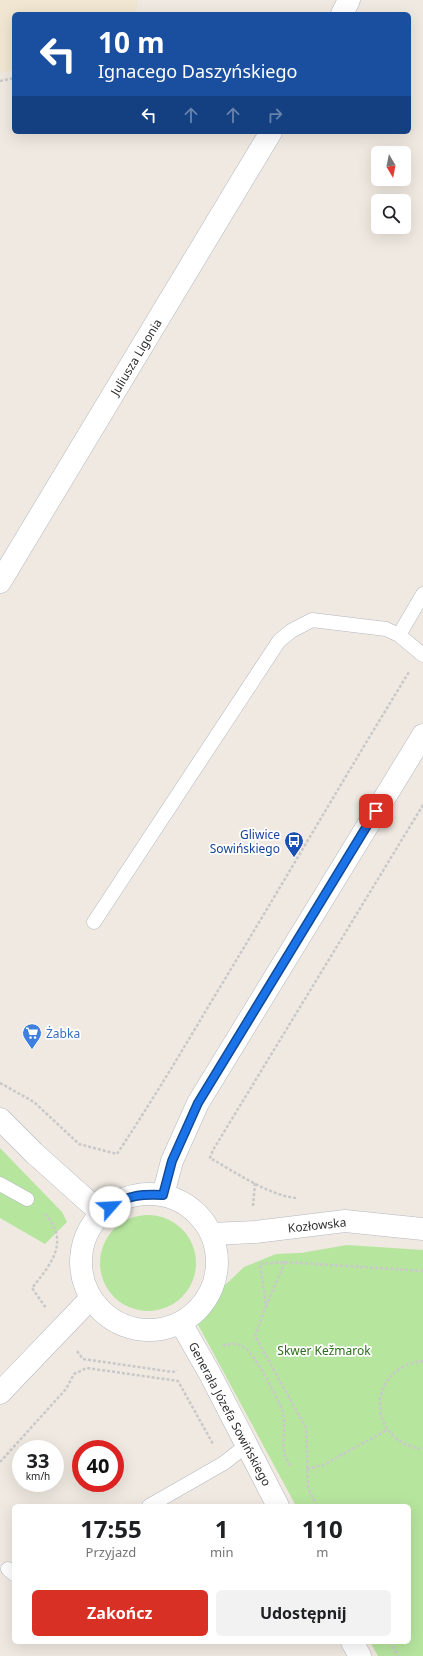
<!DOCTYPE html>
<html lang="pl">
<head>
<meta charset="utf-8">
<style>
	body { margin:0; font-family:"Noto Sans",sans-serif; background:#f2f2f2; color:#202124; height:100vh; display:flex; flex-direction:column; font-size:15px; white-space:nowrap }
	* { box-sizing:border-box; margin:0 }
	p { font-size:13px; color:#757577 }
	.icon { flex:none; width:22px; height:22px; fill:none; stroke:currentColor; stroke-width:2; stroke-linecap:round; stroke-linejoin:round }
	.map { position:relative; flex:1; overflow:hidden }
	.details { position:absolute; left:12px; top:1504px; width:399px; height:140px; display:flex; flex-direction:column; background:#fff; border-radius:6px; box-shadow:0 4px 16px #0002 }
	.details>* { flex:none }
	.banner { position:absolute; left:12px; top:12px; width:399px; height:122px; border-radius:6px; box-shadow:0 4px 16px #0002; background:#1a4fa0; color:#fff; overflow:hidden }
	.needle { width:26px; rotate:170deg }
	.controls { position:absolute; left:371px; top:146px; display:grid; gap:8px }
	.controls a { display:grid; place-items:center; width:40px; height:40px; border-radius:6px; background:#fff; box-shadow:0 4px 16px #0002; font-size:20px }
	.speed { position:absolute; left:12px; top:1440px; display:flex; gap:8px; font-size:20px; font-weight:700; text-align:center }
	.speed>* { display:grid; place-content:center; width:52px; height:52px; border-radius:50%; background:#fff; box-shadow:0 4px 16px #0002; line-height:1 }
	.speed small { font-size:10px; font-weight:400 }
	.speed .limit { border:6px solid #d22; background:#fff; color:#111 }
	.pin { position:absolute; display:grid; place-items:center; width:34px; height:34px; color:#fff; margin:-17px; border-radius:8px; box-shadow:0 2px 6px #0006 }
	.me { position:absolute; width:44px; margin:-22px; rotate:64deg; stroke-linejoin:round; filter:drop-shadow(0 0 3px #0008) }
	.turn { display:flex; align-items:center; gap:14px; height:84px; padding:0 20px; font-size:18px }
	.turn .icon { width:52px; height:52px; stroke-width:2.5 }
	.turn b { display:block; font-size:28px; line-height:34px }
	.lanes { display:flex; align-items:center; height:38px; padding:0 20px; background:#0003; justify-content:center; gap:20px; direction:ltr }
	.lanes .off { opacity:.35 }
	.eta { display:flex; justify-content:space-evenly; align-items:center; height:68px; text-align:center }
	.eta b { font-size:24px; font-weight:700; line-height:28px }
	.button { display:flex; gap:8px; margin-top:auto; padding:8px 20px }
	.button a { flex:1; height:46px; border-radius:6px; background:#d93025; color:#fff; font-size:16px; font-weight:700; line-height:46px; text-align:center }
	.button a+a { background:#f2f2f2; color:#202124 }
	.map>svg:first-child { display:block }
</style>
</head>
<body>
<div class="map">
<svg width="423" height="1656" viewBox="0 0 423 1656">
	<rect width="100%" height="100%" fill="#efe9e1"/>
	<path fill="#f0e6d1" d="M0,0H138L136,14H14V70L0,73Z"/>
	<path fill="#b6e59e" d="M0,1148L62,1212L67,1222L45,1244L0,1218Z
		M100 1263a48 48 0 1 1 96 0a48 48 0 1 1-96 0Z
		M347,1245L423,1250V1656H378L370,1642H409V1506H296L196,1321L221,1289L244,1267L276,1254L301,1253Z"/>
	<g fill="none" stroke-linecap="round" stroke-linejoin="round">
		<defs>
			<path id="lane" d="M399,635L423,594
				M94,922L279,641L291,631L312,620L386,629L399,635L423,655
				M0,1184L27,1199
				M149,1506L224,1463L247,1445
				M8,1569L14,1574"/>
			<path id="street" d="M342,14L349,0
				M0,582L271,132
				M0,1119L34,1153L101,1213
				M212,1234L255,1232L345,1221L423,1229"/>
			<path id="secondary" d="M81 1262a68 68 0 1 1 136 0a68 68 0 1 1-136 0Z
				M163,1195L172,1161L198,1103L423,735
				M181,1323L210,1374L278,1506
				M0,1393L91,1298
				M352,1642L360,1656"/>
		</defs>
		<use href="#lane" stroke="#b4b7c1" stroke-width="15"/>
		<use href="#street" stroke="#b4b7c1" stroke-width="23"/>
		<use href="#secondary" stroke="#b4b7c1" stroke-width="23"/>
		<path stroke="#c9c9c9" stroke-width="2.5" stroke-dasharray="3 2" stroke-linecap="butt" d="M0,81L14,78
			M0,1083L34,1102L79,1144L117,1154C150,1104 181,1053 211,1002C278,892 342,781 409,672
			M296,1198C268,1195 235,1172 210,1158L213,1150L423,805
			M253,1206L255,1183
			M45,1214C71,1242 50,1265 32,1288L46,1308
			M266,1306L285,1262
			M223,1346C230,1343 238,1343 244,1347C254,1353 278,1398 282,1410C287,1424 282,1437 284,1450C284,1456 288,1462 291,1467
			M77,1351L83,1359L173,1372L177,1370
			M423,1361C366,1367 365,1442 423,1449
			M0,1462L66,1389L74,1374L87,1368L178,1381L213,1444
			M307,1469L323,1465L387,1430
			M317,1506L308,1488L306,1428L255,1336L266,1306L260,1264L285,1262L423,1271
			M390,1642L398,1656"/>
		<use href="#lane" stroke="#fff" stroke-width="14"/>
		<use href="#street" stroke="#fff" stroke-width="22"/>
		<use href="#secondary" stroke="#fff" stroke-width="22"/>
	</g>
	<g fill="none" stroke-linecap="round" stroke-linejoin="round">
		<defs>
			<path id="route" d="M110,1207C128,1195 142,1194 163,1195L172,1161L198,1103L376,811"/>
		</defs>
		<use href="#route" stroke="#114b97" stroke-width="10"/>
		<use href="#route" stroke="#1a73e8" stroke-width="7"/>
	</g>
	<defs>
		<symbol id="bus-pin" viewBox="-11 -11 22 30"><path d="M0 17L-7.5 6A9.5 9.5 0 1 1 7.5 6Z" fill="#1a4fb4" stroke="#fff"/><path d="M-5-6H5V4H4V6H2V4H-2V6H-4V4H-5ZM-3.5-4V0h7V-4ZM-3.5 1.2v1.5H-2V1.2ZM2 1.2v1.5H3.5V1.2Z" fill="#fff"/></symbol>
		<symbol id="supermarket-pin" viewBox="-11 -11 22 30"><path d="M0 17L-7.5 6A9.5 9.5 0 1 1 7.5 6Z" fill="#3f7fe0" stroke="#fff"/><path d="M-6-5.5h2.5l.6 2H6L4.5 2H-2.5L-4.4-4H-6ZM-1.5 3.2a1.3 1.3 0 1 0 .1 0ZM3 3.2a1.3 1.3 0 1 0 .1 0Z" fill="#fff"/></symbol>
	</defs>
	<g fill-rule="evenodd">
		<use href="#bus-pin" x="283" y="830" width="22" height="30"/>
		<use href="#supermarket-pin" x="21" y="1022" width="22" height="30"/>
	</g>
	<g text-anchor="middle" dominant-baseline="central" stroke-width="3.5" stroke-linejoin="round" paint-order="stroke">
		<g font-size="12" fill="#2e2e2e" stroke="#fff">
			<text transform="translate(136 357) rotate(-59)">Juliusza Ligonia</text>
			<text transform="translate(317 1225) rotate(-6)">Kozłowska</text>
			<text transform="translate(230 1414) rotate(62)">Generała Józefa Sowińskiego</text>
		</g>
		<g font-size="12" fill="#164399" stroke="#fff" text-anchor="end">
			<text x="280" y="834">Gliwice<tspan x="280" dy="14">Sowińskiego</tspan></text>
		</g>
		<g font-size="12" fill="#366cbe" stroke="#fff" text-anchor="start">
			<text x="46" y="1033">Żabka</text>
		</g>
		<g font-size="12" fill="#2c6e1b" stroke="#fff">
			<text x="324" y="1350">Skwer Kežmarok</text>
		</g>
	</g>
</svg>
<div class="controls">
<a><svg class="needle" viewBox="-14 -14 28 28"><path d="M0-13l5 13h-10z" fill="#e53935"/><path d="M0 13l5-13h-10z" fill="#757577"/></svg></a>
<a><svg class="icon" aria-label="search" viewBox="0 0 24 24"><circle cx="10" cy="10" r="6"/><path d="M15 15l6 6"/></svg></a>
</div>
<div class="speed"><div>33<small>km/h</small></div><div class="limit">40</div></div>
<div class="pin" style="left:376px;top:811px;background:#d93025"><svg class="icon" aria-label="arrive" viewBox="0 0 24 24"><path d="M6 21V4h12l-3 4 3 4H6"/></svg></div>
<svg class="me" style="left:110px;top:1207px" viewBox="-20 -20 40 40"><circle r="19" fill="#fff"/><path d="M0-13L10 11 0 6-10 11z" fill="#1a73e8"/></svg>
<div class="banner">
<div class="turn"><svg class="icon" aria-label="left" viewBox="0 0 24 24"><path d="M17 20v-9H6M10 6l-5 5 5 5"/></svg><div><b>10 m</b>Ignacego Daszyńskiego</div></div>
<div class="lanes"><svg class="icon" aria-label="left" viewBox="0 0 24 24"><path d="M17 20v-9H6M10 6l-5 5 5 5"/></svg><svg class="icon off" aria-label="ahead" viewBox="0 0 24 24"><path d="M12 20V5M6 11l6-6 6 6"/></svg><svg class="icon off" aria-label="ahead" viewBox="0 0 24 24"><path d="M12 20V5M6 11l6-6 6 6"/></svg><svg class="icon off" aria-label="right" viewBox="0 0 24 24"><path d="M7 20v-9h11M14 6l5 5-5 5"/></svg></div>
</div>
<section class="details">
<div class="eta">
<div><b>17:55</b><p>Przyjazd</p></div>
<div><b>1</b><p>min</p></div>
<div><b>110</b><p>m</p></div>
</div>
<div class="button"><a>Zakończ</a><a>Udostępnij</a></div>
</section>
</div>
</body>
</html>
